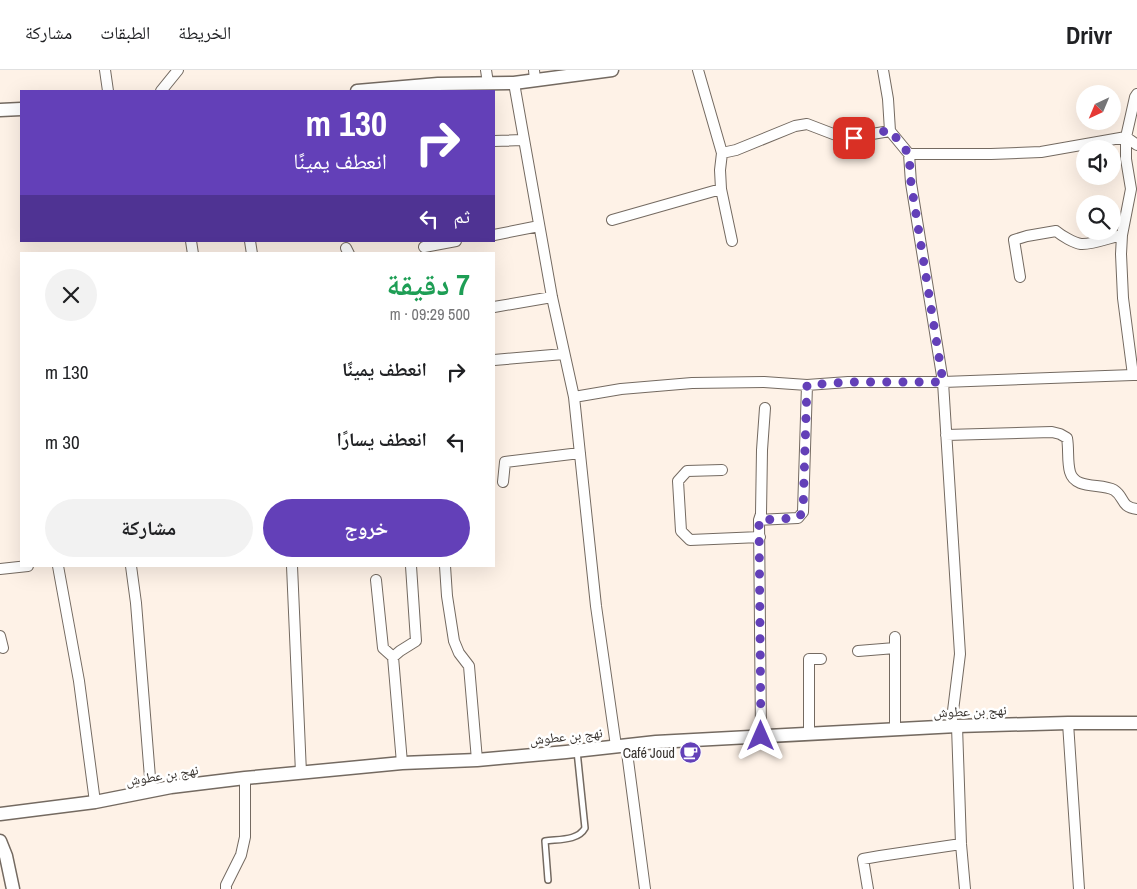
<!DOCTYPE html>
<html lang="ar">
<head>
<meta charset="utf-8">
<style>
	body { margin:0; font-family:"Archivo Narrow","Noto Naskh Arabic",sans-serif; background:#f2f2f2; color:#202124; direction:rtl; height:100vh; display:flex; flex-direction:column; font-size:19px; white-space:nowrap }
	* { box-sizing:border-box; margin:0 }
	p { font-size:16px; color:#757577 }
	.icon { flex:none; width:28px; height:28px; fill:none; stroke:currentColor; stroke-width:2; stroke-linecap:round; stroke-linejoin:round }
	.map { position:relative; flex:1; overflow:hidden; direction:ltr }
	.side { position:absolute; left:20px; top:182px; width:475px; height:315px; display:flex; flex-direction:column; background:#fff; border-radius:0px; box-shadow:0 5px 20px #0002; direction:rtl }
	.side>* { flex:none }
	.guide { position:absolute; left:20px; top:20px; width:475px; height:152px; border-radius:0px; box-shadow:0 5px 20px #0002; direction:rtl; background:#6340b8; color:#fff; overflow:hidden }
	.needle { width:32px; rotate:224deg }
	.tools { position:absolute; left:1076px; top:15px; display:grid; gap:10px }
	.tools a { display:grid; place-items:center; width:45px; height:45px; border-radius:50%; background:#fff; box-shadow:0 5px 20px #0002; font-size:25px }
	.pin { position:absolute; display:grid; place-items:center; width:42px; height:42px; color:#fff; margin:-21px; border-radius:10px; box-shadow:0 2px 8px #0006 }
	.me { position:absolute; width:55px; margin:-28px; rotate:0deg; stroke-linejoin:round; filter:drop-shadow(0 0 4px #0008) }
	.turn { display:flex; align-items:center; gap:18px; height:105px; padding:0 25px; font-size:22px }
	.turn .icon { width:65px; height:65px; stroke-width:2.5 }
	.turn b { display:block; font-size:35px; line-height:42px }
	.then { display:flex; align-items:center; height:48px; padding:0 25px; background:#0003; gap:10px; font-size:19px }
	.round { display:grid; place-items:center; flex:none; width:52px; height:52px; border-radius:26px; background:#f2f2f2 }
	.head { display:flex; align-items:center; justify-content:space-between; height:85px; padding:0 25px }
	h1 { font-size:30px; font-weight:700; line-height:38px; color:#1e9e55 }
	.primary-button { display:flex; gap:10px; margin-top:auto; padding:10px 25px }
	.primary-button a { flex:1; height:58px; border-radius:30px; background:#6340b8; color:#fff; font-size:20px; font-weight:700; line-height:58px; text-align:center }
	.primary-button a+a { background:#f2f2f2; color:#202124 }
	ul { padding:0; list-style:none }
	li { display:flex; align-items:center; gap:15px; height:70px; padding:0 25px }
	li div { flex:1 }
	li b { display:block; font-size:19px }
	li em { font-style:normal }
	header { display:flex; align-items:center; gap:30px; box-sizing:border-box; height:70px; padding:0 25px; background:#fff; border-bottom:1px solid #e0e0e0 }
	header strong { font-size:24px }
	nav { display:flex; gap:28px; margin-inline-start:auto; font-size:18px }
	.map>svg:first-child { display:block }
</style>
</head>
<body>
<header>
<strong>Drivr</strong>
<nav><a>الخريطة</a><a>الطبقات</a><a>مشاركة</a></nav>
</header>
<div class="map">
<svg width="1137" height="819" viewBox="0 0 1137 819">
	<rect width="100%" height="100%" fill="#fef2e7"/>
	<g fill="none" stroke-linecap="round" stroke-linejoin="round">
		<defs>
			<path id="service" d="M548,810L545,771C558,769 578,771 585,758L577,681"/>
			<path id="minor" d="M105,0L108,21
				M486,0L488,13
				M534,0L535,10
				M698,0L722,83
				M883,0L888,29L890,61L909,84L911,113L943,312L1133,305
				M514,13L552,227L574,327L596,536L616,676
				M161,21L178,0
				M494,71L523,70
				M1137,75L1126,67V89L1131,119L1122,165L1121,184L1123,228L1133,305H1137
				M909,84H991L1041,82L1126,67L1135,27L1137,24
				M612,150L721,119
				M494,165L539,156
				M191,171L193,184
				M250,171L252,184
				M732,171L721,119L720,100L722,83L736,80L795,56L807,54L841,67H854L890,61
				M424,177L456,171
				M346,178L349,184
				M1020,207L1014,170L1027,166L1056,161C1062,166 1074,173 1081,174C1091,175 1112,167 1122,165
				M494,237L552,227
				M494,290L564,284
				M574,327L621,319L692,313L764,312L807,315L848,312H943L960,584L951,657
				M946,365L1052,362L1060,364L1067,368C1069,379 1067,391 1070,402C1075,420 1101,413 1114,420C1125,427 1120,437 1137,439
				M722,400L687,401L678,411L681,461L690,470L760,467
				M503,412L505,392L580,383
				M759,450L761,444L762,380L765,338
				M58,496L79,611L95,732
				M131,496L136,533L151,720
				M292,496L301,703
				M445,496L447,526L454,571L459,583L469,596L477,690
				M0,499L28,496
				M376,510L383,578L393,587L402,693
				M0,566L3,578
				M858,581L895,578
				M393,587L400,581L416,571L411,496
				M1068,653L1079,819
				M957,656L961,774L965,819
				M895,660V567
				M809,664V589H821
				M761,666L759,450L798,448L803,442L807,315
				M626,675L645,819
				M226,819V815L241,785L245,767V708
				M868,819L863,789L880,786L961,774"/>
			<path id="tertiary" d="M357,21L438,14L514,13L612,0
				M0,40L21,39
				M0,744L95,732L171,717L245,708L402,693L477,690L566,682L656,672L957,656L1068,653H1137
				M0,771L6,786L13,819"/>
		</defs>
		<use href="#service" stroke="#746a61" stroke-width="8"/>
		<use href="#minor" stroke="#746a61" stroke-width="12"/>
		<use href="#tertiary" stroke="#746a61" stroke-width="15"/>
		<use href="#service" stroke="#fff" stroke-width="5"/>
		<use href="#minor" stroke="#fff" stroke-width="10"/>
		<use href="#tertiary" stroke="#fff" stroke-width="12"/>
	</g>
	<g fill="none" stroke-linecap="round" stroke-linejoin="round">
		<path stroke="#6340b8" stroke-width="9" stroke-dasharray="0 16.2" d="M761,666L759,450L798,448L803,442L807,315L848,312H943L911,113L909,84L890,60L854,68"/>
	</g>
	<defs>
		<symbol id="cafe-disc" viewBox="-11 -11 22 22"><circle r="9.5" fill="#6340b8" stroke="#fff"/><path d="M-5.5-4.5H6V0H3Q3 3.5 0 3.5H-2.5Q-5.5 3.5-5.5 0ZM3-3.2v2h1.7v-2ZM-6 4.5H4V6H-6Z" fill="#fff"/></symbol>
	</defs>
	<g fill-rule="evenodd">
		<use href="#cafe-disc" x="678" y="670" width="25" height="25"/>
	</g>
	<g text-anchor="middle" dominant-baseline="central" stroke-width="5" stroke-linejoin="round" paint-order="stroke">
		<g font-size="14" fill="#37322e" stroke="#fff">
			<text transform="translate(970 641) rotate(-2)">نهج بن عطوش</text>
			<text transform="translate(566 666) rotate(-6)">نهج بن عطوش</text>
			<text transform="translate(162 705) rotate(-9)">نهج بن عطوش</text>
		</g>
		<g font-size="14" fill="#37322e" stroke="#fff" text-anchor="end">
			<text x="675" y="683">Café Joud</text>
		</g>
	</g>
</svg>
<div class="tools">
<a><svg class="needle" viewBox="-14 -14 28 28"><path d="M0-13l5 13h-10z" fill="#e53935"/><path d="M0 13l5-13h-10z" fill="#757577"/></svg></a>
<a><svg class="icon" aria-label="sound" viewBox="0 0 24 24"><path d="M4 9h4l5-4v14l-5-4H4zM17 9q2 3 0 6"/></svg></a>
<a><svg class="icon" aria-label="search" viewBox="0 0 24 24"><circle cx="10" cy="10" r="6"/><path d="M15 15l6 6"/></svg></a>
</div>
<div class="pin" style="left:854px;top:68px;background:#d93025"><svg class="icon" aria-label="arrive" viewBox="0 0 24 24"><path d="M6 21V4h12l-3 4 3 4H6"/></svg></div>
<svg class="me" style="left:761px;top:666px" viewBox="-20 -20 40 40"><path d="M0-17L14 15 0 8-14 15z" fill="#6340b8" stroke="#fff" stroke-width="4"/></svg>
<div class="guide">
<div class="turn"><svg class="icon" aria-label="right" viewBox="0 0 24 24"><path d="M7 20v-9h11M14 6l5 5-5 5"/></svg><div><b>130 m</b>انعطف يمينًا</div></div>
<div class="then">ثم<svg class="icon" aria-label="left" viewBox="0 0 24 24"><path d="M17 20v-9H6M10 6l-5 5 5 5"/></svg></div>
</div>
<section class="side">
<div class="head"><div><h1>7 دقيقة</h1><p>500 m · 09:29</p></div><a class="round"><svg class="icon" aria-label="close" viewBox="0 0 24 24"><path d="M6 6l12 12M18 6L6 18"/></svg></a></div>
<ul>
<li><svg class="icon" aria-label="right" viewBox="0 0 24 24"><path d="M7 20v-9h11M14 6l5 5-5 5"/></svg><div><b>انعطف يمينًا</b></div><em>130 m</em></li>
<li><svg class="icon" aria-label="left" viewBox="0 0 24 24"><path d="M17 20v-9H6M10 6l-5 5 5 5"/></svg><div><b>انعطف يسارًا</b></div><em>30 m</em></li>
</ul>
<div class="primary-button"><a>خروج</a><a>مشاركة</a></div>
</section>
</div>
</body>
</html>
